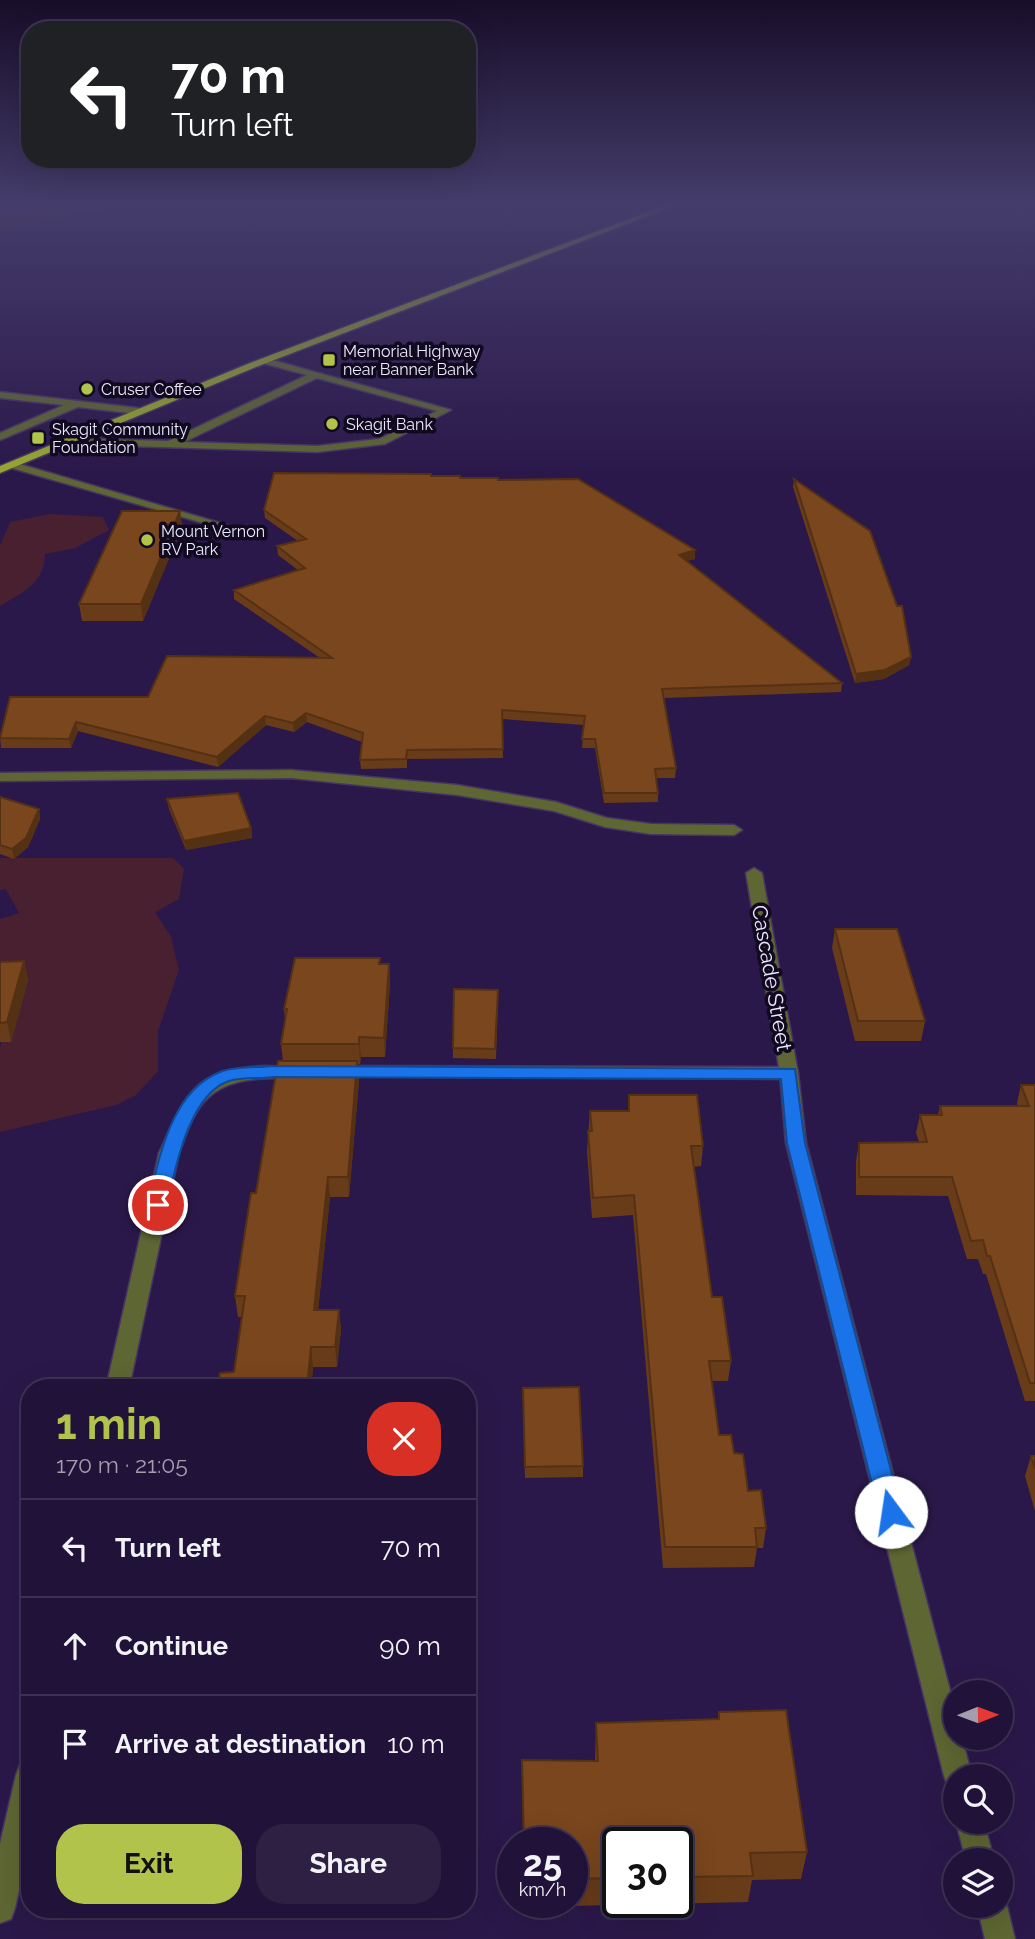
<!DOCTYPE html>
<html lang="en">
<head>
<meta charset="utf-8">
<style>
	body { margin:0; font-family:Raleway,sans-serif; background:#2d2043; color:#f1f3f6; height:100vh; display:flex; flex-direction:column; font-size:26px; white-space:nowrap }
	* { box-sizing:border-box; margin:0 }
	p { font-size:23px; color:#a29eae }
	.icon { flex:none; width:38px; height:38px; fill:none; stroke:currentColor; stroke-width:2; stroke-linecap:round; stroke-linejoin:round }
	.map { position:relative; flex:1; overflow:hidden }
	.drawer { position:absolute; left:21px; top:1379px; width:455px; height:539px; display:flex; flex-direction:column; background:#201238; border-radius:28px; box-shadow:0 7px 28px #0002,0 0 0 2px #3d3253 }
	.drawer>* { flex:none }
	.top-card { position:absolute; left:21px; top:21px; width:455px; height:147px; border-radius:28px; box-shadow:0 7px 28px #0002,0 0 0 2px #3d3253; background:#202124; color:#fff; overflow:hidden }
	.needle { width:46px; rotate:89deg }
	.controls { position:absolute; left:943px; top:1680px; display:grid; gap:14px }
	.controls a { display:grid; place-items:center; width:70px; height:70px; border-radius:50%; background:#201238; box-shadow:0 7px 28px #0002,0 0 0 2px #3d3253; font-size:35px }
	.speed { position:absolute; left:497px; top:1827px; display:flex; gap:14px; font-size:35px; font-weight:700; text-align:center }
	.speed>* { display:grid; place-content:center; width:91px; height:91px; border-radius:50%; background:#201238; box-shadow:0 7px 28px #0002,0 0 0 2px #3d3253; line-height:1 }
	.speed small { font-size:18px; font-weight:400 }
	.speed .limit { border:4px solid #111; border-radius:10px; background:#fff; color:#111 }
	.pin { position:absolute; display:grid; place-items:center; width:60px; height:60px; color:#fff; margin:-30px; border:4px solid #fff; border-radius:50%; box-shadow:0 2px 7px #0007 }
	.me { position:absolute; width:77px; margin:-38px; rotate:346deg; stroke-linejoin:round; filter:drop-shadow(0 0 5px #0008) }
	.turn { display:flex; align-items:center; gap:24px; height:147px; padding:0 35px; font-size:32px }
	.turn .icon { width:91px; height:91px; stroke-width:2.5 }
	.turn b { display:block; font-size:49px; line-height:60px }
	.round { display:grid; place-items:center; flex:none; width:74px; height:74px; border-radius:28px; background:#2d2043 }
	.summary { display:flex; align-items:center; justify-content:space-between; height:119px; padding:0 35px }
	h1 { font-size:42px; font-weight:700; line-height:52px; color:#b2c34c }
	.cta { display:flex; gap:14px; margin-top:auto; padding:14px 35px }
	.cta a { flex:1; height:80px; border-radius:28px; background:#b2c34c; color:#111; font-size:28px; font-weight:700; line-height:80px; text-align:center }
	.cta a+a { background:#2d2043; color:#f1f3f6 }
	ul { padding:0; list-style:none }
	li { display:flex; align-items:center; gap:21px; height:98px; padding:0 35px; border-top:2px solid #3d3253 }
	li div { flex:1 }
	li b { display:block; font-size:26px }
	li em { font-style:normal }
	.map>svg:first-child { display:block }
</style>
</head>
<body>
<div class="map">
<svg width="1035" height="1939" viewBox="0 0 1035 1939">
	<rect width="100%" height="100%" fill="#2b184a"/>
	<path fill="#482030" d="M0,202H124L122,205L0,230Z
		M50,514L103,517L109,530L75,548L45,554C44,584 23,592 0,606V546L10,522Z
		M0,858H173L184,869L179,899L155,912L171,937L179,970L158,1031V1071L136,1095L116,1105L0,1132V1048L15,990L0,988V919L19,913L6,889L0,890Z"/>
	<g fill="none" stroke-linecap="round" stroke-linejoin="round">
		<defs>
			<path id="lane" d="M265,358L451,410L385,444L317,452L64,444L59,441L64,438L168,441L307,375L262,363V359ZM317,378L437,411L379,439L317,446L184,442Z
				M0,392L138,408L143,411L138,414L78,407L0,440V433L64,405L0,398Z
				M8,463H16L227,525L217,527L8,467Z
				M291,770L457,785L556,802L607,818L651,824L734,825L742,830L734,835L651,834L605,827L554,811L457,795L291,778L0,781V773Z
				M267,1066L306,1068L308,1072L306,1076L299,1078C261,1078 218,1075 196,1113C187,1127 184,1144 176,1158H162L159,1153C187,1093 192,1069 267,1066Z
				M337,1066L789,1067L796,1069L798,1073L796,1077L789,1079L330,1076L328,1072L330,1068Z"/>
			<path id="street" d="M754,868L762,873L798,1073L806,1143L956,1713V1738H962L972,1776H956V1789L948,1786L944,1776L786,1143L780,1073L746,873Z
				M169,1146L176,1148L179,1153L129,1388H106L159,1153L162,1148Z
				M30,1761V1840L15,1908L11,1919L0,1923V1844L16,1775L20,1765Z
				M956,1822H984L994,1860H966Z
				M1001,1895L1007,1906L1015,1939H985L977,1906H1001Z"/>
			<path id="primary" d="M674,202H684L256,367L0,473V466L250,363Z"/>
		</defs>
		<use href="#lane" stroke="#463563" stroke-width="3"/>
		<use href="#street" stroke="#463563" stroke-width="3"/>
		<use href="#primary" stroke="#463563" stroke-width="3"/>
		<use href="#lane" fill="#5e6633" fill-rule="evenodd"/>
		<use href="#street" fill="#5e6633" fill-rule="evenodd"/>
		<use href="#primary" fill="#97a731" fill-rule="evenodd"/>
	</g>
	<path fill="#683c19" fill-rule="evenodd" d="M431,476L498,480L695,550V559L686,561L842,683L841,692L664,698L676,768L675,778H656L658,793V802L604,803L595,748H582L584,725L502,719L503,758L407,759V768L361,769L360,760L362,742L307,722L294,732L266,725L218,767L78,731L71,748H1L0,736L148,697L320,658L234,599V590L298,570L278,555L277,546L298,541L265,518L264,510Z
		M794,479L911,657L909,665L884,679L855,683L793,487Z
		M180,511L182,527L143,621H82L79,604Z
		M0,797L39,809L40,819L28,847L14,859L0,854Z
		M167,799L251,828L252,838L186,850L169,809Z
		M835,929L925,1021L921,1041H855L832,948Z
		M24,961L28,980L11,1042H0V962Z
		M380,964H389L390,983L385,1057H361L360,1064H358L359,1081L349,1197H330L318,1310H339L341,1330L337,1367H313L311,1388H218L234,1372L242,1317H238L235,1296L283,1061L281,1044L285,1019L284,1009Z
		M498,1000L496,1059L453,1058V1048Z
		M1021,1085H1035V1401H1025L986,1274H983L978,1259H967L948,1196L856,1195V1161L859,1143L919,1142L916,1133L920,1115H938L940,1106H1018L1017,1103Z
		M629,1095L703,1146L701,1166L694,1167L712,1297L731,1361L728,1381H712L719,1435L734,1453L748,1491L766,1528L763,1548H757L754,1567L663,1568L633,1215L592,1218L587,1151L590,1111H628Z
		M523,1388L583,1466V1477L525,1478Z
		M1031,1456H1035V1511L1025,1476Z
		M467,1657H470L471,1674L469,1783H467Z
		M719,1712L807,1852L801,1879L752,1880L748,1902L524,1907V1902H572V1843H523L522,1760L595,1761L596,1723L718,1719ZM618,1843H677V1902H618Z"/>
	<path fill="#553114" d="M180,511L182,527L143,621L141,604Z
		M695,550V559L678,563L679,555Z
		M911,657L909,665L884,679L855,683L856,674Z
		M306,713L307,722L294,732L293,723Z
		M265,716L266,725L218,767L217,757Z
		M76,722L78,731L71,748L69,739Z
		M39,809L40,819L28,847L14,859L12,849Z
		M251,828L252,838L186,850L184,841Z
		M24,961L28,980L11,1042L7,1022Z
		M389,964L390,983L385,1057L384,1038Z
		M359,1037L361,1057L360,1064L359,1044Z
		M357,1061L359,1081L349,1197L348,1177Z
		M328,1177L330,1197L316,1330L314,1310Z
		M339,1310L341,1330L337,1367L335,1347Z
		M311,1347L313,1367L311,1388H307Z
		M470,1657L471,1674L469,1783L468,1766Z"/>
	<path fill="#79461d" stroke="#553114" stroke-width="2" d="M274,473L431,474V476H460V478H498V480L578,479L695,550L679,555L842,683L662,689L676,768L655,769L658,793H604L595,739H582L585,716L502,710L503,749L407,750L406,759L360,760L363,733L306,713L293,723L265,716L217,757L76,722L69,739L0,738L10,697H148L167,656L332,658L234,590L305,568L277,546L306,539L264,510Z
		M794,479L870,531L897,606H902L911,657L885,670L856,674Z
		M122,511H180L141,604H79Z
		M238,793L251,828L184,841L167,799Z
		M0,797L39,809L26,838L12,849L0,845Z
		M835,929H897L925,1021H858Z
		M295,958H380L379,964H389L384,1038L359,1037V1044H281L287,1009H284Z
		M24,961L7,1022L0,1023V962Z
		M454,989L498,990L495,1049L453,1048Z
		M278,1061H357L348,1177H328L314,1310H339L335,1347H311L307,1388H218L220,1373L234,1372L245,1296H235L251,1193H256Z
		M1021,1085H1035V1383H1030L990,1256H987L983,1240L971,1241L952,1177H859V1143L927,1142L920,1115H942L940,1106H1029Z
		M629,1095H697L703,1146H691L712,1297H722L731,1361H709L719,1435H731L734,1453L743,1454L748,1491L761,1490L766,1528H755L757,1547H665L634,1195L593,1198L588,1131H592L590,1111H629Z
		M579,1387L583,1466L525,1467L523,1388Z
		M1031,1456H1035V1469Z
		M467,1657H470L468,1766H467Z
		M786,1710L807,1852L750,1853L753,1876L677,1877V1843H618V1878L572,1879V1843H524L522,1760L598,1761L596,1723L719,1719V1712Z"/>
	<linearGradient id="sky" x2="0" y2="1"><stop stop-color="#180d29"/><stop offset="0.43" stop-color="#443d6b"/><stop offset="1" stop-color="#443d6b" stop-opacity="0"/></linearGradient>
	<rect width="1035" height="473" fill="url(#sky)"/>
	<path fill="#1a73e8" stroke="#114b97" stroke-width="2" d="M274,1066L795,1069L805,1143L902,1512L898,1519L891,1522L883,1519L879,1512L787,1143L781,1079L274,1077C260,1079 242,1077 229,1081C189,1094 175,1169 167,1205L164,1210H151L148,1205C159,1159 170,1092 220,1072C235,1066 257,1068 274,1066Z"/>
	<g fill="#b2c34c" stroke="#10091f" stroke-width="2.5">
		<rect x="322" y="353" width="14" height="14" rx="3.5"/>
		<circle cx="87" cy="389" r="7"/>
		<circle cx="332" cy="424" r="7"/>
		<rect x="31" y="431" width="14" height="14" rx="3.5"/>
		<circle cx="147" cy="540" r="7"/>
	</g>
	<g text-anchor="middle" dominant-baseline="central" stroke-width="7" stroke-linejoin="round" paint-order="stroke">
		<g font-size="16" fill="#ece8fb" stroke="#10091f" text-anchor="start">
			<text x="343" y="351">Memorial Highway<tspan x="343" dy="18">near Banner Bank</tspan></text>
			<text x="101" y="389">Cruser Coffee</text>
			<text x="346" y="424">Skagit Bank</text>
			<text x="52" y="429">Skagit Community<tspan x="52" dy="18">Foundation</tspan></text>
			<text x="161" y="531">Mount Vernon<tspan x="161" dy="18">RV Park</tspan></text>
		</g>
		<g font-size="21" fill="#ece8fb" stroke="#10091f">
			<text transform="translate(772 978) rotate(80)">Cascade Street</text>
		</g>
	</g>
</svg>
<div class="controls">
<a><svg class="needle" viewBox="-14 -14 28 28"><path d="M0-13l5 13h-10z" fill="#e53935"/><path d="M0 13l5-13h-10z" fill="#a29eae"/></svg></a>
<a><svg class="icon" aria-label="search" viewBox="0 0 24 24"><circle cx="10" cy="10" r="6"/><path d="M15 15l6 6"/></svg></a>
<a><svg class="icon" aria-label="layers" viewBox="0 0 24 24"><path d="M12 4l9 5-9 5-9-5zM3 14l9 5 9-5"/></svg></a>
</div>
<div class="speed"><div>25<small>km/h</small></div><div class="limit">30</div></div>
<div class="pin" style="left:158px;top:1205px;background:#d93025"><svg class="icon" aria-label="arrive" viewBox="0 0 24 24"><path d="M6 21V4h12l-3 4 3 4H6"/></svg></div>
<svg class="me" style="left:891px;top:1512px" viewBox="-20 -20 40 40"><circle r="19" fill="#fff"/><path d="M0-13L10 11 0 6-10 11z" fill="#1a73e8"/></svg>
<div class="top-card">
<div class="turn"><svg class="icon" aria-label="left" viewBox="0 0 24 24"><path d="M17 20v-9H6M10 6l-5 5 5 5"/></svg><div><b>70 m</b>Turn left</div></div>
</div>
<section class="drawer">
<div class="summary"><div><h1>1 min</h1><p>170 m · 21:05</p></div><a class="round" style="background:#d93025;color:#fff"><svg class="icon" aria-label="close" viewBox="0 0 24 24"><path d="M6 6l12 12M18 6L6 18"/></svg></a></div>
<ul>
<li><svg class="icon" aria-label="left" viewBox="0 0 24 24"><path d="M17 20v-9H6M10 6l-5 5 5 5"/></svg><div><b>Turn left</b></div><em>70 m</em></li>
<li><svg class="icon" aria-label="ahead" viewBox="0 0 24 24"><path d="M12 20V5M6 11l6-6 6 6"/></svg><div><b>Continue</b></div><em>90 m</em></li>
<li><svg class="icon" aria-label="arrive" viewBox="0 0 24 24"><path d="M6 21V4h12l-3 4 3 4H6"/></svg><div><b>Arrive at destination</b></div><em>10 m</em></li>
</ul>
<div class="cta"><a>Exit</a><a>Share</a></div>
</section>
</div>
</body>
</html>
